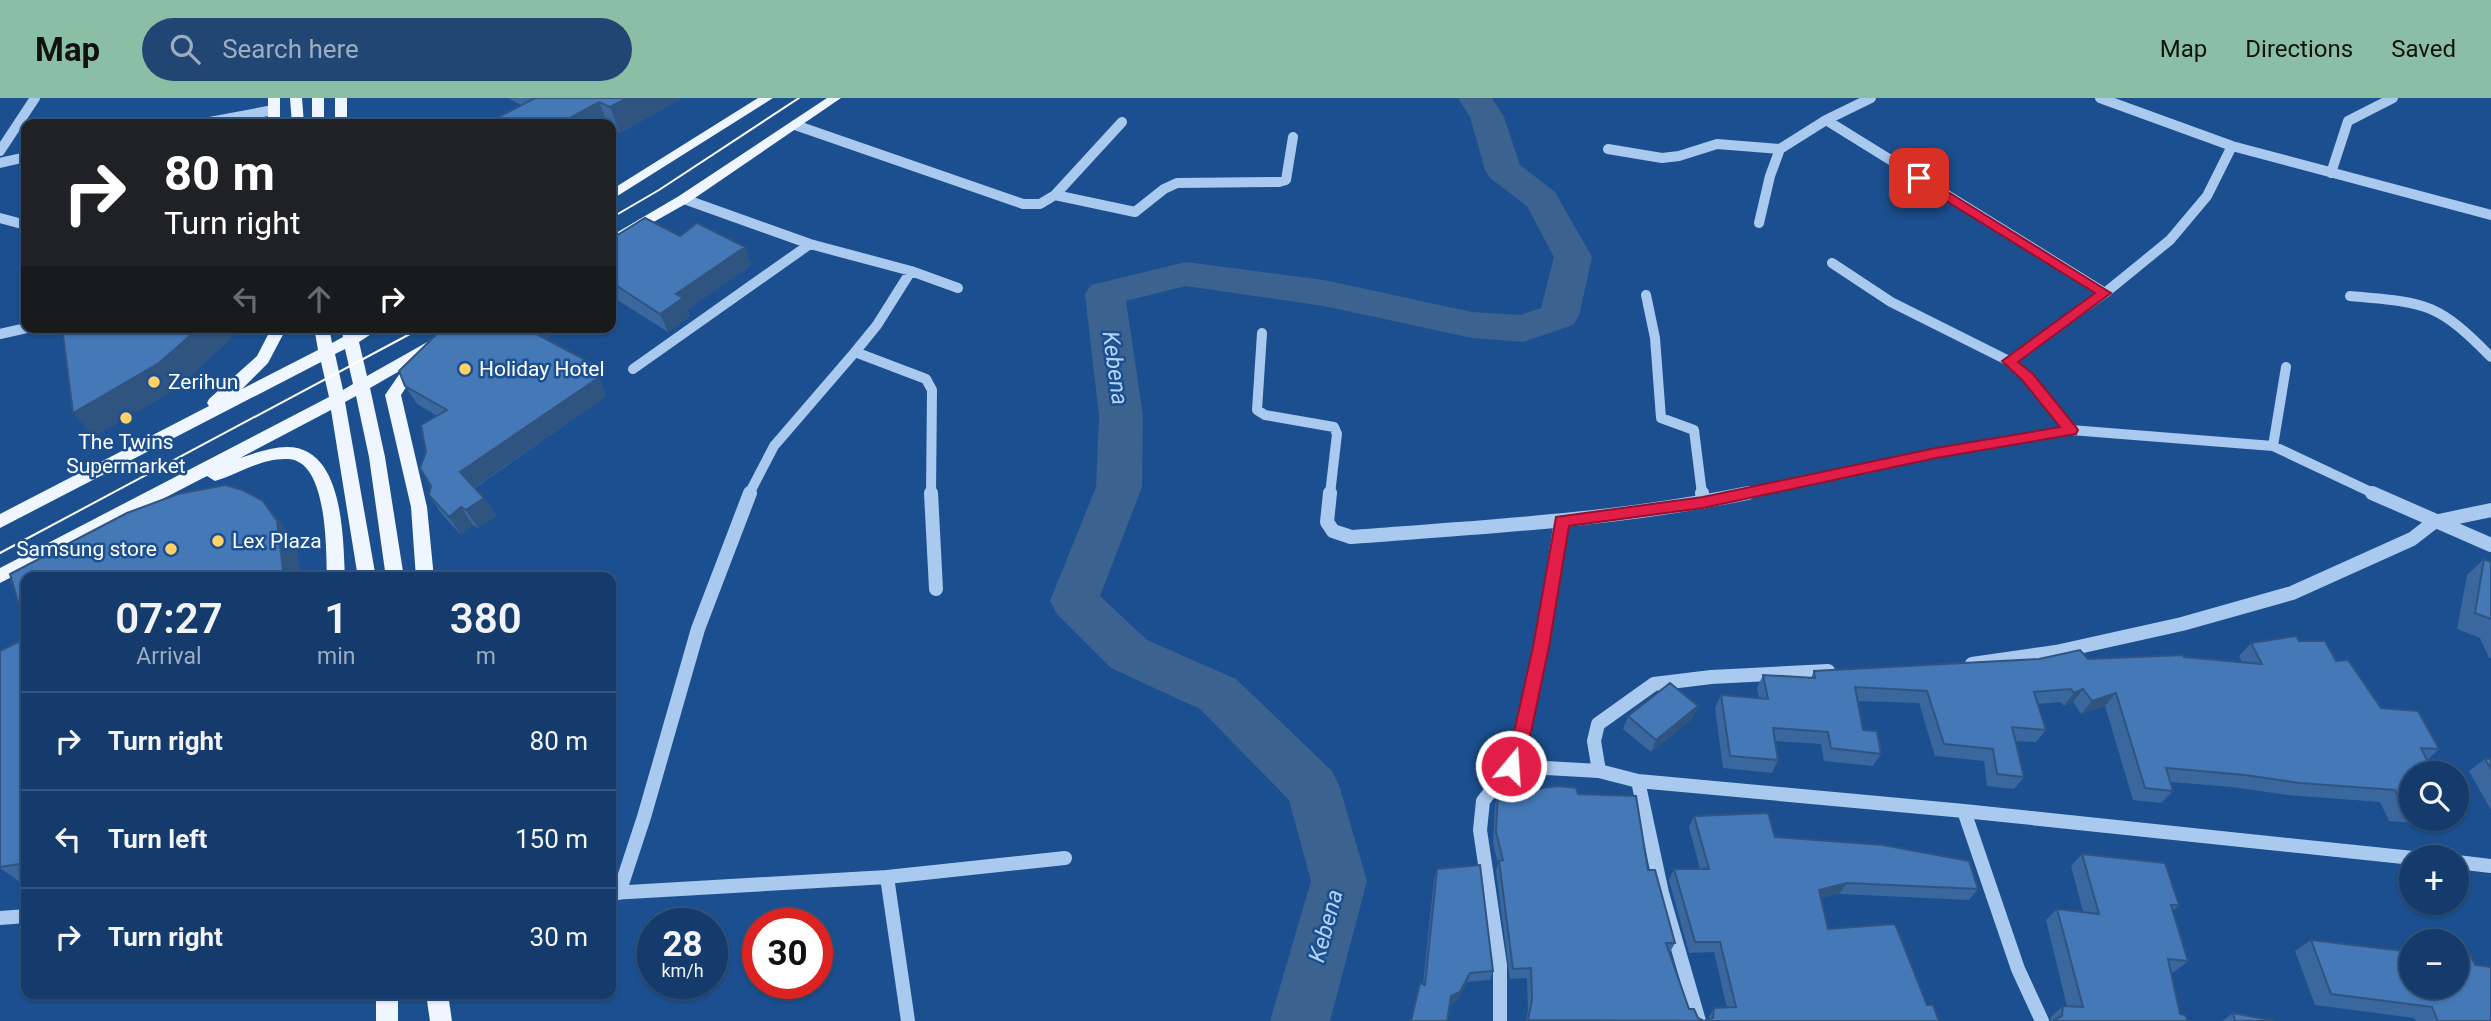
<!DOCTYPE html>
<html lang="en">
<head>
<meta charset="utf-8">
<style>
	body { margin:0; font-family:Roboto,sans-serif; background:#214673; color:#f1f3f6; height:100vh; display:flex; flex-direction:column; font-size:26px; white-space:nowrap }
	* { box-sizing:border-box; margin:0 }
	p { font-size:23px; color:#9dadc1 }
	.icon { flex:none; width:38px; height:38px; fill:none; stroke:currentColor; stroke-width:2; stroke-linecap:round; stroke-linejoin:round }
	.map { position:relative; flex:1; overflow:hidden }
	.sheet { position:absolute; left:21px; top:474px; width:595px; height:427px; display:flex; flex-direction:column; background:#143b6b; border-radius:14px; box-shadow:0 2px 5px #0004,0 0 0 2px #33557e }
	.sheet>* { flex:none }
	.guide { position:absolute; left:21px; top:21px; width:595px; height:214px; border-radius:14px; box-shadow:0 2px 5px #0004,0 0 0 2px #33557e; background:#202124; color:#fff; overflow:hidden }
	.fabs { position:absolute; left:2399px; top:663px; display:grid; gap:14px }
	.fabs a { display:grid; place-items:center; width:70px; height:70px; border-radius:50%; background:#143b6b; box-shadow:0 2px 5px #0004,0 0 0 2px #33557e; font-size:35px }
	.speed { position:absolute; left:637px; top:810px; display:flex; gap:14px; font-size:35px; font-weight:700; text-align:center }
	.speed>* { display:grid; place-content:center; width:91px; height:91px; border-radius:50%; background:#143b6b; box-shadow:0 2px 5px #0004,0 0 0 2px #33557e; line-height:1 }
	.speed small { font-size:18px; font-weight:400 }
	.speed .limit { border:10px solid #d22; background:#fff; color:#111 }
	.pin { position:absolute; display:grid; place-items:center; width:60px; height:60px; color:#fff; margin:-30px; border-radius:14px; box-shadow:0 4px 10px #0006 }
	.me { position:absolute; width:77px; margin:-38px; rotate:18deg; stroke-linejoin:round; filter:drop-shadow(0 0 5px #0008) }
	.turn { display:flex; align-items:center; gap:24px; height:147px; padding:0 28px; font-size:32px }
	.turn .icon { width:91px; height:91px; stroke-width:2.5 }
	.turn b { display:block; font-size:49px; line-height:60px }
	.lanes { display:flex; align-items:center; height:66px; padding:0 28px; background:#0003; justify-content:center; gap:35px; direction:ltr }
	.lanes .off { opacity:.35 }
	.eta { display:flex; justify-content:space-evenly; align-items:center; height:119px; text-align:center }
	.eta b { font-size:42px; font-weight:600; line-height:49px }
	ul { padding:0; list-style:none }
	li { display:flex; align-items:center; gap:21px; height:98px; padding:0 28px; border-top:2px solid #33557e }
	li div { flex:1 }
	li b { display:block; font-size:26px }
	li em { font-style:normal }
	header { display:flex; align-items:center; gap:42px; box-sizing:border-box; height:98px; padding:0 35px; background:#8abfa5; color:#111 }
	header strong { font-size:33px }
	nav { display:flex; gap:38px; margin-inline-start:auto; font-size:24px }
	.search { width:490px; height:63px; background:#214673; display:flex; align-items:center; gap:18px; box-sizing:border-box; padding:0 24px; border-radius:38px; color:#9dadc1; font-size:26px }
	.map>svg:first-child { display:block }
</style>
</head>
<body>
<header>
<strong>Map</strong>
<div class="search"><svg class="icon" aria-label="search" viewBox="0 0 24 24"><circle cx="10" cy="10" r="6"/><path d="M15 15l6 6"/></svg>Search here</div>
<nav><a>Map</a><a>Directions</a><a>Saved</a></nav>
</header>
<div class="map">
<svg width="2491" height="923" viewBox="0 0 2491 923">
	<rect width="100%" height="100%" fill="#1b4f8f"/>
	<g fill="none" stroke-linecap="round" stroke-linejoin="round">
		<path fill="#3c6290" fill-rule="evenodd" d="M1458,0H1492L1504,19L1520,67L1555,94L1592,159L1579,218L1573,227L1523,244L1472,240L1324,208L1186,188L1126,203L1143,318L1142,389L1100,498L1147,542L1236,581L1332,673L1340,690L1367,783L1330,923H1270L1311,783L1289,702L1200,611L1111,570L1057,516L1050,503L1096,389L1099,318L1085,196L1091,187L1186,164L1324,182L1472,214L1520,217L1541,210L1554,159L1527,108L1490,80L1485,72L1470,19Z"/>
		<path stroke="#a9c9ee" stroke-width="10" d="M1871,0L1826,22L2105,195
			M2100,0L2232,48L2491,117
			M199,26L273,12
			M795,27L1023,106H1040L1055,97L1122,24
			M1608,51L1662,60L1679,58L1717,46L1780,51
			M0,53L35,0
			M0,65L26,59
			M2331,75L2348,23L2393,0
			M1055,97L1135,114L1164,91L1177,85L1279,84L1286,82L1293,39
			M684,101L810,146L911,173L958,190
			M0,120L26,127
			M1759,125L1770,78L1780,51L1826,22
			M1832,165L1891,204L2009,263L2105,195L2170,142L2207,98L2232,48
			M911,173L877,227L855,254L926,281L932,292L931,396
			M1646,197L1655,240L1661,320L1694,332L1702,396
			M2350,198C2426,205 2436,203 2491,259
			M1262,235L1257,312L1265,317L1334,329L1337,336L1330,396
			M0,236L31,229
			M2009,263L2027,279L2071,332
			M633,271L810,146
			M2273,348L2286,269
			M749,396L774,348L855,254
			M1740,396L1936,355L2071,332L2273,348L2375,396"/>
		<path stroke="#a9c9ee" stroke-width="14" d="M931,395L936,491
			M1330,395L1327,424L1333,433L1351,439C1484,429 1617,422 1748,395
			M1702,395L1703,404
			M2372,395L2491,447
			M1972,566L2056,554L2182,526L2292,495L2412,441L2434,424L2491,412
			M1828,573L1711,579L1654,586L1598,626L1594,643L1599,673L1638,683L1964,713
			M1511,668L1599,673
			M1638,683L1662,795L1699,923
			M2457,764L2491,768
			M887,779L908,923
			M611,795L887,779L1065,760
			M619,795L644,719L698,531L750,395
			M0,820L26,818
			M1500,923V867L1480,732L1483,703L1511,668L1522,634L1541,549L1561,423
			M2042,923L2018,871L1964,713L2413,760"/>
		<path fill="#f0f6ff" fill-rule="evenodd" d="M268,0H280V26H268Z
			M290,0H302L304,26H292Z
			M312,0H324V26H312Z
			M335,0H347V26H335Z
			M758,0H773L611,102V92Z
			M827,0H841L689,104L611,148V138L679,98Z
			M272,229H287L268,265L242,291L318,252L314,229H329L332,245L343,239L341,229H356V232L362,229H382L359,244L367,278L454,229H473L422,260L428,265L410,283L401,297L427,409L434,480H416L411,409L385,297L403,271L370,290L385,359L404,480H386L369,359L356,298L345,304L376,480H358L331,312L240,360C255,355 271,349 287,349C344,349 343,440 345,480H327C326,452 328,361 287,361C261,360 239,376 215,383L207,378L0,485V470L329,299L321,264L0,430V416L209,308L207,305L209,301L257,258ZM345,251L353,286L343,292L335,256Z
			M376,896H398V923H376Z
			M426,896H448L452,923H430Z"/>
		<path stroke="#fff" stroke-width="2" d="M611,120L659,92L799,0
			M0,455L423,229"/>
	</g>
	<path fill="#3a679d" d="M508,0H682L620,35L611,30V26H485L521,7Z
		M680,138L745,149L751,167L687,212L690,218L668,234L611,198V141Z
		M445,229H564L546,241L600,283L606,298L475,390L484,400L496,418L478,430L473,427L461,437L441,415L429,397L431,388L426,354L437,318L417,306L405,288Z
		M2484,461L2491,464V560H2489L2480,540L2457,531L2467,477Z
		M2299,543L2336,563L2381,610L2439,651L2412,676V721H2446L2438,727L2389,723L2380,704L2287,697L2232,689L2170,684L2173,693L2161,705L2133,702L2105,608L2081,616L2073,604L2064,608L2061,604L2038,606L2046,632L2036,644L2015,643L2024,679L2014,691L1987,688L1984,663L1935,658L1919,605L1858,603L1863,632L1881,656L1873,668L1824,663L1821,646L1775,643L1778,662L1772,675L1723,670L1715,610L1721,597L1759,600L1757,590L1763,577L1811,580L1814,573L2088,561L2184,559L2242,564L2239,558L2251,545Z
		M1698,608L1692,621L1651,654L1623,631L1628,618Z
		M2485,661H2491V712L2469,673Z
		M1498,696H1578L1648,772L1675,845L1670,854L1689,911L1698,920L1704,923H1526L1528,912L1527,880L1510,881L1496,773L1498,766L1493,745L1495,707Z
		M1694,718L1978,791L1969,802L1839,796L1821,800L1828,831L1927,907L1708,921L1714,910H1727L1714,854L1689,855L1669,782L1674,771H1700L1689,729Z
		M2082,756L2179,807L2173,813L2188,863L2174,874H2171L2180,916L2188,923H2050L2051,919L2063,908L2067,909L2046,822L2057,811L2083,814L2071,768Z
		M26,765V788L0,770V769Z
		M1437,771L1493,873L1490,882L1467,884L1457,903L1450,906L1423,886L1434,781Z
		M2311,842L2491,923H2416L2414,920L2315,907L2295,853Z
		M2233,915L2275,923H2222Z"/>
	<path fill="#305480" d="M627,0H682L620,35L610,9Z
		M599,4L608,26H559Z
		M745,149L751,167L687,212L690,218L668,234L660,216L676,196Z
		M200,229H239L227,245L178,290L94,339L73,315Z
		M527,229H564L535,248L525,230Z
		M591,265L606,298L471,392L460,374Z
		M484,400L496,418L478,430L466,412Z
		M263,403L283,427L296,447L301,480H284Z
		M461,409L473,427L461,437L449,419Z
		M2083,591L2073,604L2064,608L2074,595Z
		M2116,595L2105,608L2081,616L2092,603Z
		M1698,608L1692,621L1651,654L1656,642Z
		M1847,785L1839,796L1812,802L1819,792Z
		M1470,875L1467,884L1457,903L1449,907L1451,898Z"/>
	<path fill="#4478b7" stroke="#305480" stroke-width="2" d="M535,0H627L610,9L599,4L559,26H485Z
		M645,120L680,138L697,125L745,149L676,196L683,200L660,216L611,184V141Z
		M62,229H200L159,265L73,315Z
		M445,229H527L525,230L591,265L583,271L598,280L460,374L484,400L466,412L461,409L449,419L429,397L431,388L420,370L426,354L421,327L447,312L405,288L399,273L440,233Z
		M225,387L243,392L263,403L277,423L284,480H160L159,478L156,480H26V532L10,476L127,415L178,396Z
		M2484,461L2491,464V521L2475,515Z
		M2296,538L2299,543H2325L2336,563L2348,562L2381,610L2418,613L2439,651L2421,650L2434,676H2412V711H2404L2395,692L2300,685L2245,677L2166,670L2173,693L2145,690L2116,595L2092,603L2083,591L2074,595L2071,591L2034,594L2046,632L2012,629L2024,679L1997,676L1993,651L1944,646L1927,593L1855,589L1863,632L1877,633L1881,656L1831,650L1828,634L1773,630L1778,662L1730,658L1721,597L1768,601L1763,577L1815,580L1814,573L2039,561L2080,552L2088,561L2183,557L2184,559L2262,566L2251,545Z
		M26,540V765L0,769V553Z
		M1670,585L1698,608L1656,642L1628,618Z
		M2485,661H2491V671Z
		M1558,688L1576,690L1578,696L1636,698L1648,772H1655L1675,845H1666L1689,911H1694L1698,920L1704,923L1528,922L1532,902L1531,870L1513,871L1499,763L1503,762L1496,734L1498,696Z
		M1768,715L1775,739L1883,747L1969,763L1978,791L1847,785L1819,792L1828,831L1895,826L1927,907H1933L1939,923H1704L1713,920L1714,910L1736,909L1720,844H1695L1674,771H1709L1694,718Z
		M2082,756L2165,765L2179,807H2171L2188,863L2168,861L2180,916L2185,917L2188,923H2059L2054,922L2062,918L2063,908L2083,909L2057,811L2099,816Z
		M1480,767L1493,873L1470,875L1460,894L1451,898L1447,923H1411L1420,885L1425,887L1437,771Z
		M2311,842L2412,854V889H2457V855L2470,856L2475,867L2491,869V923H2438L2432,909L2331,896Z
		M2233,915L2275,923H2235Z"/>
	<path fill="#e11d48" stroke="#92132f" stroke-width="2" d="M1919,76L2111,195L2018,264L2033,276L2076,329L2078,332L2076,336L1936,360L1703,410L1569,428L1549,549L1531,634L1518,673L1511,676L1505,673L1502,668L1514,634L1533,549L1556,419L1703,399L1936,350L2060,329L2023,283L2002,263L2095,195L1914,83L1912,80Z"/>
	<g fill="#ffd166" stroke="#1b4f8f" stroke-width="2.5">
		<circle cx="465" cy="271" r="7"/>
		<circle cx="154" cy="284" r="7"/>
		<circle cx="126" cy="320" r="7"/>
		<circle cx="218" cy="443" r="7"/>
		<circle cx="171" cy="451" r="7"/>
	</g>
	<g text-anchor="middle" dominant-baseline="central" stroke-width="5" stroke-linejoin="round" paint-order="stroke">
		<g font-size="21" fill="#fff" stroke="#1b4f8f" text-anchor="start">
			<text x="479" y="271">Holiday Hotel</text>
			<text x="168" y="284">Zerihun</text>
			<text x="126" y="344" text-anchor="middle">The Twins<tspan x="126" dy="24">Supermarket</tspan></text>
			<text x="232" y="443">Lex Plaza</text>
			<text x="157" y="451" text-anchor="end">Samsung store</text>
		</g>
		<g font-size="23" font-style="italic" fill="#b5d3f5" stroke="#1b4f8f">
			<text transform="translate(1115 270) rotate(82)">Kebena</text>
			<text transform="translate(1326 828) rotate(-75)">Kebena</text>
		</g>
	</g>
</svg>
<div class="fabs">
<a><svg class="icon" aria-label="search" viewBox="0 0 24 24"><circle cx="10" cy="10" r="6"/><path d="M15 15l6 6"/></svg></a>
<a>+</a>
<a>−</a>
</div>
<div class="speed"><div>28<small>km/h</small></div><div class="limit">30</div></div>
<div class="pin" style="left:1919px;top:80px;background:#d93025"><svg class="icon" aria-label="arrive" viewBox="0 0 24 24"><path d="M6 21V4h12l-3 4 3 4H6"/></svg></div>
<svg class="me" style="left:1511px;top:668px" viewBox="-20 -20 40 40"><circle r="17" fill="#e11d48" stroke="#fff" stroke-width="3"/><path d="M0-11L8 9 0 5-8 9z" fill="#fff"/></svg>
<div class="guide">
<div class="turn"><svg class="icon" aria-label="right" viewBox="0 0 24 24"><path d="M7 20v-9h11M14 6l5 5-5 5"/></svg><div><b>80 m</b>Turn right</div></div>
<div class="lanes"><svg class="icon off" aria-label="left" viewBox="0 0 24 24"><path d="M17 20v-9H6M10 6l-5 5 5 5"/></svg><svg class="icon off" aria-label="ahead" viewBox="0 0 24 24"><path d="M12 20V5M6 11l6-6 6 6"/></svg><svg class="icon" aria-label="right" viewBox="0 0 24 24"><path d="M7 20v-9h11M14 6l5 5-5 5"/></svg></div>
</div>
<section class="sheet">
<div class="eta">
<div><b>07:27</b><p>Arrival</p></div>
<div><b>1</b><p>min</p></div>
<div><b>380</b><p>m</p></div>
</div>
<ul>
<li><svg class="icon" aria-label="right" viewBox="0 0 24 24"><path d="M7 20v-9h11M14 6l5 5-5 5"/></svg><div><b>Turn right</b></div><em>80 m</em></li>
<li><svg class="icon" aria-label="left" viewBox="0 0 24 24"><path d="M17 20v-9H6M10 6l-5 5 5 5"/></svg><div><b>Turn left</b></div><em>150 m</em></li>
<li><svg class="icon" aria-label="right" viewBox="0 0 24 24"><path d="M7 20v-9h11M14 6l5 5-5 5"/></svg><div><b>Turn right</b></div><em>30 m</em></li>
</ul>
</section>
</div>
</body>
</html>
